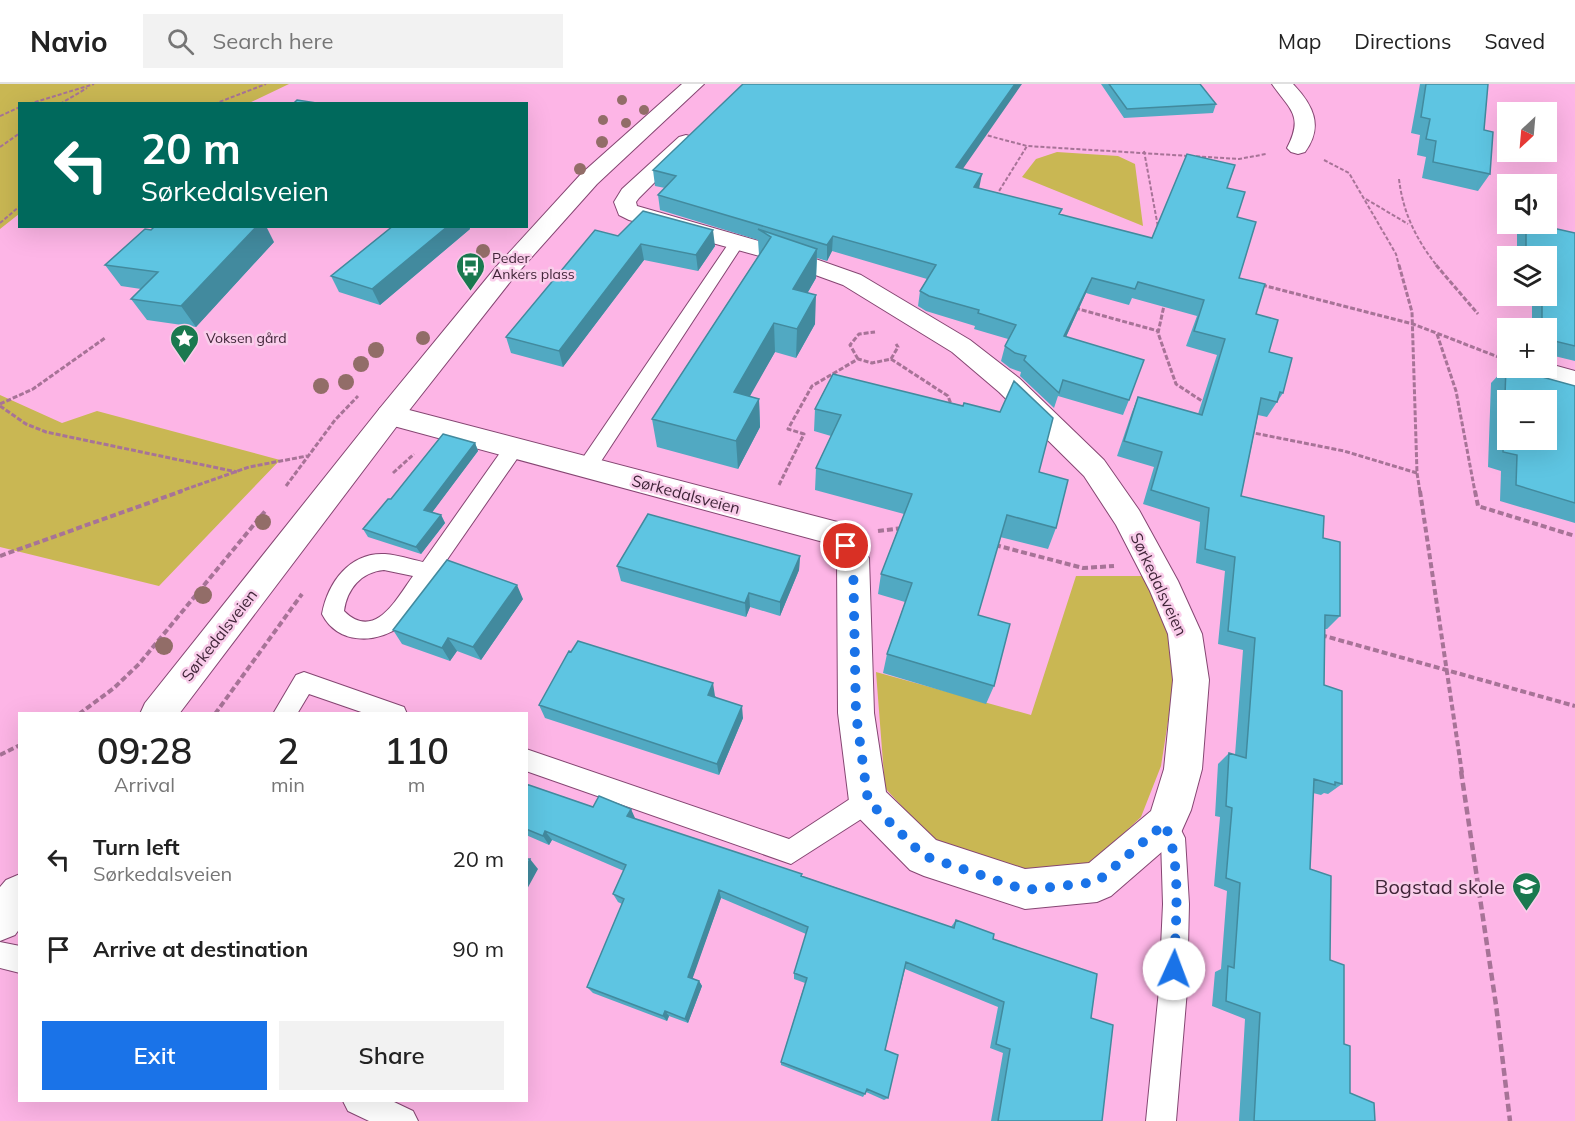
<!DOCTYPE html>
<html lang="en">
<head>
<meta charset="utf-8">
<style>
	body { margin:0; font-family:Mulish,sans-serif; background:#f2f2f2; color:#222; height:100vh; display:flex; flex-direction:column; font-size:22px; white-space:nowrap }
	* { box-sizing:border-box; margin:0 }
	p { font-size:20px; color:#767676 }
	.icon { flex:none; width:33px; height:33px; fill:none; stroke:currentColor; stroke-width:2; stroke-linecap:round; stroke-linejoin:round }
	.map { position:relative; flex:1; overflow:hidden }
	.sheet { position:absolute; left:18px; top:628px; width:510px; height:390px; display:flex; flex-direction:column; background:#fff; border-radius:0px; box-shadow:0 6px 24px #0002 }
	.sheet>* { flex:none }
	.hud { position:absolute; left:18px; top:18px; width:510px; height:126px; border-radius:0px; box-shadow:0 6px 24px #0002; background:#00695c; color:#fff; overflow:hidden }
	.needle { width:39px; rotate:206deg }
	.buttons { position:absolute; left:1497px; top:18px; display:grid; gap:12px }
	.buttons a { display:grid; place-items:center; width:60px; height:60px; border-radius:0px; background:#fff; box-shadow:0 6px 24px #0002; font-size:30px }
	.pin { position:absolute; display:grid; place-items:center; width:51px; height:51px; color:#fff; margin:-26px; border:3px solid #fff; border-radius:50%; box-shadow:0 2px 6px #0007 }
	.me { position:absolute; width:66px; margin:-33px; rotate:2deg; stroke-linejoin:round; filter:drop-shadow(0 0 4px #0008) }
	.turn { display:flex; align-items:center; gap:21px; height:126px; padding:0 24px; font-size:27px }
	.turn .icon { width:78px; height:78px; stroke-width:2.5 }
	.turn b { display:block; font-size:42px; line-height:51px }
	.eta { display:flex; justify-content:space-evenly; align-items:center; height:102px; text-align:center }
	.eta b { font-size:36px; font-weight:600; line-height:42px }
	.cta { display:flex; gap:12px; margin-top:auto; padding:12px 24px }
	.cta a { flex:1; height:69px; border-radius:0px; background:#1a73e8; color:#fff; font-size:24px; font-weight:600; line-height:69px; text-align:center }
	.cta a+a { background:#f2f2f2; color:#222 }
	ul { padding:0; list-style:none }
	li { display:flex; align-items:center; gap:18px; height:90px; padding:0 24px }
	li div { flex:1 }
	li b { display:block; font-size:22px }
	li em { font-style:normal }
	header { display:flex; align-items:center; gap:36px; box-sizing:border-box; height:84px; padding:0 30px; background:#fff; border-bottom:2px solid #e0e0e0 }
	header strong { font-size:28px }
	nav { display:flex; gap:33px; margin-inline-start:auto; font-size:21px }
	.search { width:420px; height:54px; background:#f2f2f2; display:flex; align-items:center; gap:15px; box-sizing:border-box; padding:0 21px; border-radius:0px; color:#767676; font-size:22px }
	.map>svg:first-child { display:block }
</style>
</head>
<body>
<header>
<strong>Navio</strong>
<div class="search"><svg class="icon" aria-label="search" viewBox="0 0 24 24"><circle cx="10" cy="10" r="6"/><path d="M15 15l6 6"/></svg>Search here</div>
<nav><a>Map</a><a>Directions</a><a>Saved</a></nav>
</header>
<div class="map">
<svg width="1575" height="1037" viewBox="0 0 1575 1037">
	<rect width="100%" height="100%" fill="#fdb5e6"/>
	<path fill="#c9b753" d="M0,0H289L249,19L20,20L19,130L0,145Z
		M1057,68L1118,72L1135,80L1143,142L1022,93L1036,75Z
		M0,311L62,339L97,327L280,376L159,502L0,463Z
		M1076,492H1145L1169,554L1174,599L1161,682L1141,733L1092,779L1027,788L933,756L885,704L876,588L1031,631Z"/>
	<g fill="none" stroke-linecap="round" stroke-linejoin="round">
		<defs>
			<path id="service" d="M736,154L744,159L594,388L587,390L580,388L578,383L580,378L731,156Z
				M514,357L521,359L523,364L521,369L401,542C376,560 338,561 322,530C328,498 350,468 385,470C398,471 410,475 423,478L507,359ZM384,486L413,492C397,514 375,558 344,527C347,505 361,488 384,486Z
				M304,588L404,623L407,630H367L309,610L297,630H273L296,591Z
				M526,665L789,755L859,709L868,705L877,709L880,717L877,725L791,780L526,687Z
				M1165,728L1174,732L1185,754L1189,820L1187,906L1176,1037H1146L1159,906L1163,820L1161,756L1153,740L1156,732Z
				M0,858L20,862V889L0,884Z
				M343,1017H392L413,1027L418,1037H369L348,1027Z"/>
			<path id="minor" d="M1272,0H1293C1313,21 1324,42 1305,68L1298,70L1291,68L1287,64C1304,31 1290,26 1272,0Z
				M686,51L693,53L696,57L639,114L636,118L637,122L790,166L861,191L970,256L1019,294L1104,376L1139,426L1178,497L1202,550L1209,596L1202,685L1191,726L1179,753L1111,812L1097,818L1025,825L924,792L910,786L855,730L849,717L838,629L837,475L827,459L390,341L380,338L376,331L380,324L390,321L849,441L869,474L874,629L886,708L936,756L1025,785L1089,779L1151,727L1164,685L1173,596L1168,550L1150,507L1116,441L1084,392L999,308L952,268L843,201L774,176L629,136L619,131L614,118L622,105L679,53Z
				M1546,279L1575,287V305L1520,290L1517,284H1546Z"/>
			<path id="secondary" d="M682,0H704L597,100L514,193L400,338L179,630H140L145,619L380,324L496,183L581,90Z
				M20,790V844L15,851L0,857V803L6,796Z"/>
		</defs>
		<use href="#service" stroke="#854672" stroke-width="2"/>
		<use href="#minor" stroke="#854672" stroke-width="2"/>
		<use href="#secondary" stroke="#854672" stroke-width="2"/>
		<path stroke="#a77397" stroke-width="2" stroke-dasharray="4 2" stroke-linecap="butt" d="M29,20L94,0
			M60,20L87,4
			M214,20L266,0
			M0,32L20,23
			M982,50L1027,62L1239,75L1266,70
			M0,63L20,49
			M1144,67L1158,143
			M1324,76L1349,89L1396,170L1399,182
			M1399,95C1403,129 1416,155 1437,182
			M996,112L1027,62
			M1366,115L1408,140
			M0,139L20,122"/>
		<path stroke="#a77397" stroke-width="3" stroke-dasharray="5 2" stroke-linecap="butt" d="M1399,181L1412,228L1417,389L1420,408
			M1436,181L1478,230
			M1500,189L1508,191
			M1262,201L1413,240L1501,274
			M1165,217L1158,249L1176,300L1205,319
			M1075,224L1158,247
			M1437,250L1456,307L1475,408
			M858,275L850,261L859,250L875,248
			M891,275L948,312L952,323
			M0,320L33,305L105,254
			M0,322L26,340L46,348L237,388
			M1249,348L1344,367L1417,389
			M393,389L414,370
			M779,401L804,350L788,345L812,302L858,275L872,279L891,275L898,263L896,260
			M286,402L335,336L358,312
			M178,408L249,383L307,372"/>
		<path stroke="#a77397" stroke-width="4" stroke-dasharray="6 3" stroke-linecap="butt" d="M1420,407L1462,689
			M1475,407L1478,422L1575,452
			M878,447L903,444
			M995,461L1083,484L1114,482
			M0,472L182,407
			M1321,551L1575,622
			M79,630L114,604L139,580L266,426
			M215,630L302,510
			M0,671L20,661"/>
		<path stroke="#a77397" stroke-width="4.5" stroke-dasharray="8 4" stroke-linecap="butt" d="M1461,687L1496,921L1510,1037"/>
		<use href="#service" fill="#fff" fill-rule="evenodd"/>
		<use href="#minor" fill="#fff" fill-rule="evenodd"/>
		<use href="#secondary" fill="#fff" fill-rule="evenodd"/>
	</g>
	<g fill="#926d68">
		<circle cx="622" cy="16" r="5"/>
		<circle cx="644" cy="26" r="5"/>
		<circle cx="603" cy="36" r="5"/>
		<circle cx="626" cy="39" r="5"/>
		<circle cx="602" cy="58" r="6"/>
		<circle cx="580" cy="85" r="6"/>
		<circle cx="483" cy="167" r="7"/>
		<circle cx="423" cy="254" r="7"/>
		<circle cx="376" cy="266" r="8"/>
		<circle cx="361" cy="280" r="8"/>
		<circle cx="346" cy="298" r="8"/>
		<circle cx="321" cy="302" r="8"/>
		<circle cx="263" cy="438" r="8"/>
		<circle cx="203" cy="511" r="9"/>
		<circle cx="164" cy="562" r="9"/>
	</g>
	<path fill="#51a9c2" d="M1101,0H1200L1216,20L1213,29L1124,34Z
		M1420,0H1488L1484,46L1490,90L1478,107L1422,94L1426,73L1417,71L1420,51L1411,49Z
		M963,85L979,104L1060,131L1152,154L1227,104L1237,133L1239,194L1256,230L1283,309L1267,333L1258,331L1241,412L1323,454L1340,532L1327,545H1325L1324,601L1342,700L1328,710L1324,709L1321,711L1313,709L1310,785L1330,876L1344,960L1350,1009L1375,1037H1239L1245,935L1212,922L1215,888L1221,885L1227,807L1214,802L1220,733L1215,732L1218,680L1229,669L1235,671L1243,566L1218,560L1225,487L1196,479L1200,438L1143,420L1154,383L1117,372L1132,328L1138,313L1198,330L1217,271L1186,262L1197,232L1132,214L1129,221L1086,209L1066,253L1129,316L1123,331L1058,312L1054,324L1020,292L1021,288L1010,284L1001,277L1005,262L1008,255L974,245L975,242L926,227L918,222L920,207L927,195L832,167L827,177L817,174L816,194L808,208L815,240L796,274L775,268L749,312L759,315L760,343L738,385L657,363L652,335L759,171L758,156L660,126L658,111L665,104L655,102L653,86Z
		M1525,140H1535L1575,149V277L1546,270V244H1532V222L1516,218V212H1546V172H1517V149Z
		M393,142H469L470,145L380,221L339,208L331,192Z
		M618,152L715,162L698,187L644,176L563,283L511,269L506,253Z
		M274,158L196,243L147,236L131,215L141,205L121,202L105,181Z
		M1506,283L1575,302V439L1500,417L1501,387L1488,383L1491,299Z
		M833,290L1039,388L1056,444L1048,465L1000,453L978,531L994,602L986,620L883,589L887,570L905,518L878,510L881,490L904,430L815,406L816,384L831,352L814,347L815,325Z
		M475,359L478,367L432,428L441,431L445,439L421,470L368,453L363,445L391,415Z
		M800,472L799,486L780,532L750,523L746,533L621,497L617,482Z
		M523,515L481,576L457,567L450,577L402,560L393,546Z
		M715,612L743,634L719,691L545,634L539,621Z
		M526,700L593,723L631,725L634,735L802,790V792L951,843L956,836L993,855L1091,934L1102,1037H991L1003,969L990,964L998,923L905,885L885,966L888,1014L884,1016L866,1008L863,1013L781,981V978L805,899L794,895V889L806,850L721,814L692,894L699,897L702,902L688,939L669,932L667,937L593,909L587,903L622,820L618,818L613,810L624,787L552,756L549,761L526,751Z"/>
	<path fill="#428a9e" d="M1015,0H1022L953,99L956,83Z
		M982,90L979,105L974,103Z
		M257,142H266L274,158L196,243L181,222Z
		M448,142H469L470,145L380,221L372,205Z
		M713,146L715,162L698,187L696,171Z
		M833,152L832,167L827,177V161Z
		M641,160L644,176L563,283L559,267Z
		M817,165L816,194L793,234V205Z
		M1092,194L1086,209L1059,268L1064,252Z
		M816,211L815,240L796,274L797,245Z
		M774,239L775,268L736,337L734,308Z
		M759,315L760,343L738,385L736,357Z
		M475,359L478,367L428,434L424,426Z
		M441,431L445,439L421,470L416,463Z
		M800,472L799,486L780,532V518Z
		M517,501L523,515L481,576L473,563Z
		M749,509L750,523L746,533L745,519Z
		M448,554L457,567L450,577L442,564Z
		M713,599L715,612L710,623L708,611Z
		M742,622L743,634L719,691L717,680Z
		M631,725L635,734L631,742L627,732Z
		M545,747L552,756L549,761L543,752Z
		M530,775L538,785L526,807V783Z
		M719,806L721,814L691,899L688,893Z
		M699,897L702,902L688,939L685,935Z
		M665,927L669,932L667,937L663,932Z"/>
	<path fill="#5ec5e2" stroke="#428a9e" stroke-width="1.5" fill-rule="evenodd" d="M743,0H1015L956,83L982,90L974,103L1062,125L1059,130L1152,154L1187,70L1235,81L1227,104L1245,108L1237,133L1256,138L1239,194L1265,200L1256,230L1278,236L1269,268L1292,274L1283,309L1280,308L1277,318L1261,314L1241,412L1324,432L1323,454L1340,458V532L1325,531L1324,601L1342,607V700L1335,698V701L1314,695L1310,785L1331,792L1330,876L1344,881V960L1350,962V1009L1374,1019L1375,1037H1254L1260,929L1226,917L1228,882L1234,884L1240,799L1226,794L1232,724L1226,722L1229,669L1246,674L1255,554L1228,547L1235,473L1205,465L1209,424L1151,406L1162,368L1124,357L1138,313L1202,331L1225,255L1194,247L1204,216L1138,198L1135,205L1092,194L1064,252L1144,276L1129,316L1063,296L1059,309L1024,276L1026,272L1015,269L1005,262L1016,241L978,229L979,226L929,212L920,207L936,181L833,152L827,161L658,111L676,92L653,86Z
		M1109,0H1200L1216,20L1127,25Z
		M1426,0H1488L1484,46L1493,48L1490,90L1433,78L1436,57L1426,55L1430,35L1421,33Z
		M297,16L323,20H293Z
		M643,127L713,146L696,171L641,160L559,267L506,253L595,146L618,152Z
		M1526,140H1535L1575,149V262L1546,255V244H1542V212H1546V172H1526Z
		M155,142H257L181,222L131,215L158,188L105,181L145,145L151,146Z
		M393,142H448L372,205L331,192Z
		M758,145L817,165L793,205L816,211L797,245L774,239L734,308L759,315L736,357L652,335L771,153Z
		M1506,283L1575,302V419L1516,401L1517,371L1503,368ZM1508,316H1546V356H1508Z
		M833,290L963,322L964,319L1000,328L1014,297L1053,334L1039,388L1068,396L1056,444L1007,431L978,531L1010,540L994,602L887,570L912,499L881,490L912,410L816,384L841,331L815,325Z
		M443,350L475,359L424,426L441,431L416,463L363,445L388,415H391Z
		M648,430L800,472L780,518L749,509L745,519L617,482Z
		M447,476L517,501L473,563L448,554L442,564L393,546Z
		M578,557L713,599L708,611L742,622L717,680L539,621L569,567L571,568Z
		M526,700L593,723L599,712L631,725L627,732L802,790L801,792L954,844L956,836L994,850L993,855L1097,890L1091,934L1113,941L1102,1037H998L1010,965L996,960L1004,918L906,878L885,966L898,971L888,1014L867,1005L865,1010L781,978L807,894L794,889L808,843L719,806L688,893L699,897L685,935L665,927L663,932L587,903L624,815L613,810L626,781L545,747L543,752L526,745Z
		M526,775H530L526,783Z"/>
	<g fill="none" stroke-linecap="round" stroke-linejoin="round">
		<path stroke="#1a73e8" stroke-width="10" stroke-dasharray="0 18" d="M846,462L853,474L856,630L868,717L924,772L1025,806L1097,798L1164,740C1183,774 1175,845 1174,885"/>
	</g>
	<defs>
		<symbol id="bus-pin" viewBox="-11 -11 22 30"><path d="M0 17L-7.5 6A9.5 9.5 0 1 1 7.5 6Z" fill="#1a794f" stroke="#f9cdea"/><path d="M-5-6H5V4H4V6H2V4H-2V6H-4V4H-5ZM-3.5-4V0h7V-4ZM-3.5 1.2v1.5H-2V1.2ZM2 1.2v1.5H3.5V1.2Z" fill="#fff"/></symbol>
		<symbol id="sight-pin" viewBox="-11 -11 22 30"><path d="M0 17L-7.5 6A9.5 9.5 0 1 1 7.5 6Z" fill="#1a794f" stroke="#f9cdea"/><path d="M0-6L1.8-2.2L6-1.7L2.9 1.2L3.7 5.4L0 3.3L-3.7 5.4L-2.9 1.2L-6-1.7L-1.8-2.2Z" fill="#fff"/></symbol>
		<symbol id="school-pin" viewBox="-11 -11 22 30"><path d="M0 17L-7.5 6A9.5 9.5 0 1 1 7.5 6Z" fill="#1a794f" stroke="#f9cdea"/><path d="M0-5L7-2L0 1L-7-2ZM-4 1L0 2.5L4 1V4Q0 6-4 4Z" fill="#fff"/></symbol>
	</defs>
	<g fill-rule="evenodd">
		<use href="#bus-pin" x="454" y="166" width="33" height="45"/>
		<use href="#sight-pin" x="168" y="238" width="33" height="45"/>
		<use href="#school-pin" x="1510" y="786" width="33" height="45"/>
	</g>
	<g text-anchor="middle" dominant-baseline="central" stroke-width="5" stroke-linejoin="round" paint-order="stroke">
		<g font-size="14" fill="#412539" stroke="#f9cdea" text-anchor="start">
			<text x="492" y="174">Peder<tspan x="492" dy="16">Ankers plass</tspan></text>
			<text x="206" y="254">Voksen gård</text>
		</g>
		<g font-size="16" fill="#412539" stroke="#f9cdea">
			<text transform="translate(686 410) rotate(15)">Sørkedalsveien</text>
			<text transform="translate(1159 500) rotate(65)">Sørkedalsveien</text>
			<text transform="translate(219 551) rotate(-52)">Sørkedalsveien</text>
		</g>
		<g font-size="20" fill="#412539" stroke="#f9cdea" text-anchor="end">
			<text x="1505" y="802">Bogstad skole</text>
		</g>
	</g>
</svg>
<div class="buttons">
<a><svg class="needle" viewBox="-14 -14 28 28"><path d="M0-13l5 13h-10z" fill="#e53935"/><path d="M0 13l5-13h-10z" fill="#767676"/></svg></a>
<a><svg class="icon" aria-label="sound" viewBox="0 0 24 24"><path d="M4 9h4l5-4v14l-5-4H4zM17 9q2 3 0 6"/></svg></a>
<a><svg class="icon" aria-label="layers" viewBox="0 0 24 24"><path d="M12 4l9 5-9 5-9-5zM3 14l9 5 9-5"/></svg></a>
<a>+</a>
<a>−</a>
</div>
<div class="pin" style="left:846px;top:462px;background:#d93025"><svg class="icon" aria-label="arrive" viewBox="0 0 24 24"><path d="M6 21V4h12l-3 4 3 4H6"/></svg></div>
<svg class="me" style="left:1174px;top:885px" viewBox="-20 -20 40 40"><circle r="19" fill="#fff"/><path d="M0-13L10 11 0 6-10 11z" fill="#1a73e8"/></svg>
<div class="hud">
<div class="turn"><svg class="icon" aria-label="left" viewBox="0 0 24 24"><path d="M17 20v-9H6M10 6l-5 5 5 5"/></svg><div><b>20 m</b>Sørkedalsveien</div></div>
</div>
<section class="sheet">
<div class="eta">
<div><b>09:28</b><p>Arrival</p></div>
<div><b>2</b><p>min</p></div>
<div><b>110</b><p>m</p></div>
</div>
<ul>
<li><svg class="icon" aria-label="left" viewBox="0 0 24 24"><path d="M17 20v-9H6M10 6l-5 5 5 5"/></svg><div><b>Turn left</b><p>Sørkedalsveien</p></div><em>20 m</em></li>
<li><svg class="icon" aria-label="arrive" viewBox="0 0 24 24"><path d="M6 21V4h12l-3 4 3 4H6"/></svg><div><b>Arrive at destination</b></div><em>90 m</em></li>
</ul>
<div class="cta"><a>Exit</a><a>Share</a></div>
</section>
</div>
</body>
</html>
